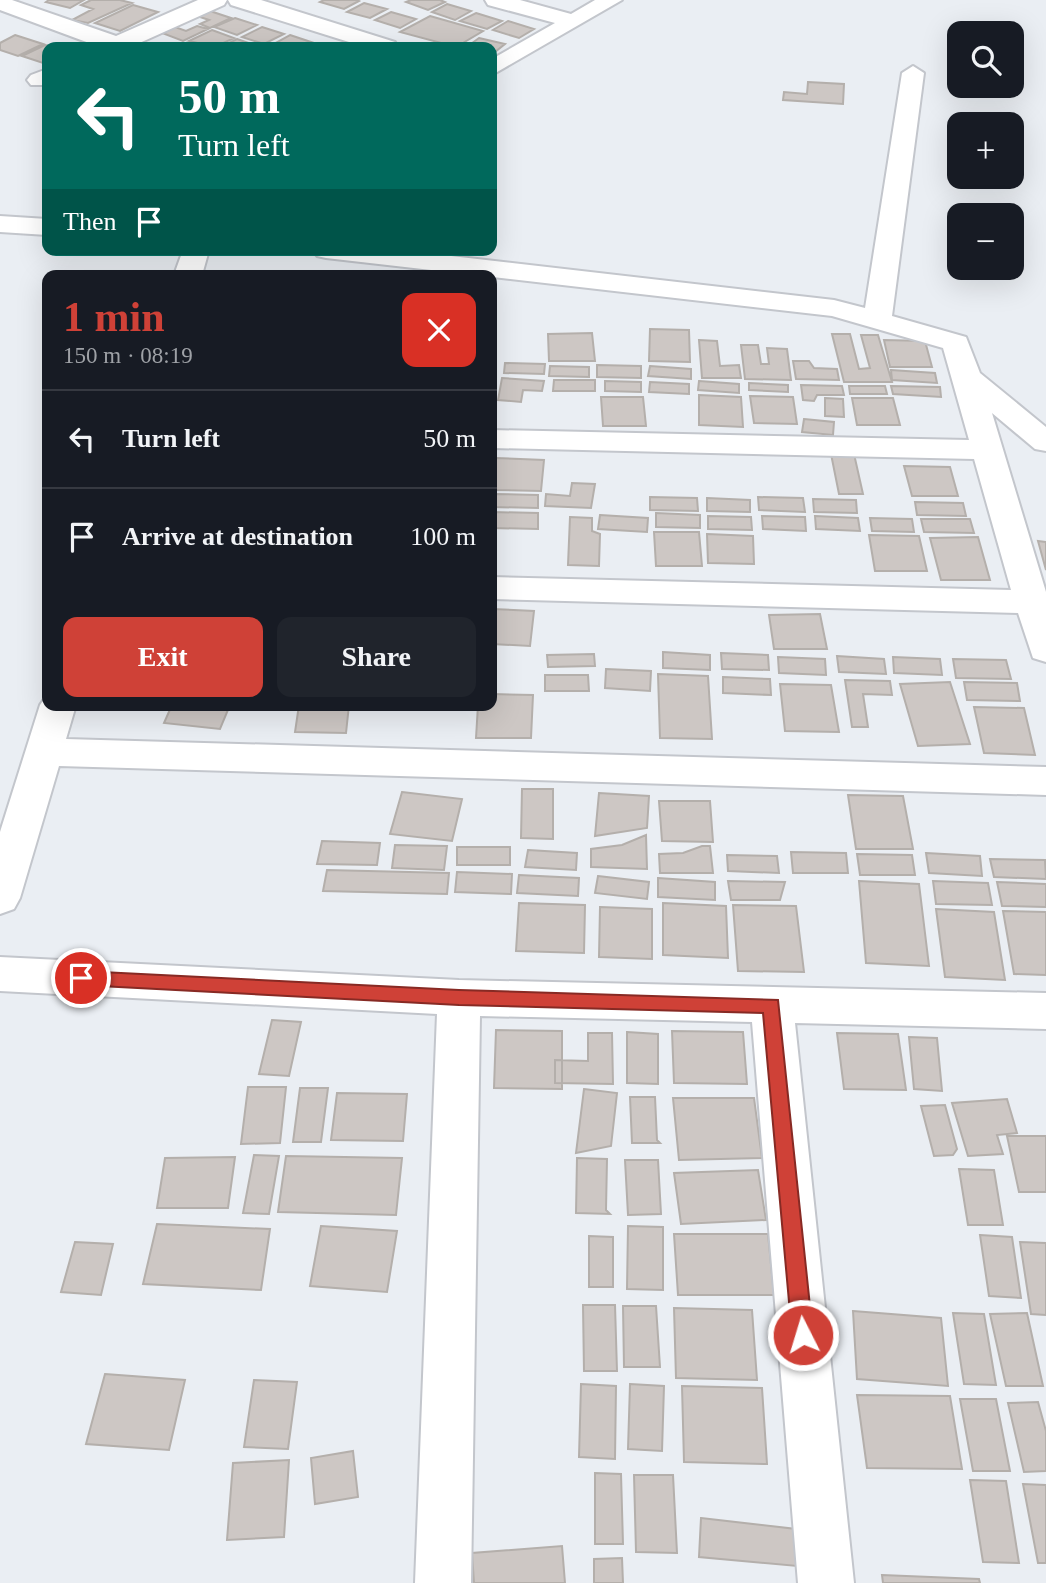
<!DOCTYPE html>
<html lang="en">
<head>
<meta charset="utf-8">
<style>
	body { margin:0; font-family:"Times New Roman",serif; background:#20242c; color:#f1f3f6; height:100vh; display:flex; flex-direction:column; font-size:26px; white-space:nowrap }
	* { box-sizing:border-box; margin:0 }
	p { font-size:23px; color:#9ea1a6 }
	.icon { flex:none; width:38px; height:38px; fill:none; stroke:currentColor; stroke-width:2; stroke-linecap:round; stroke-linejoin:round }
	.map { position:relative; flex:1; overflow:hidden }
	.panel { position:absolute; left:42px; top:270px; width:455px; height:441px; display:flex; flex-direction:column; background:#171b24; border-radius:14px; box-shadow:0 7px 28px #0002 }
	.panel>* { flex:none }
	.hud { position:absolute; left:42px; top:42px; width:455px; height:214px; border-radius:14px; box-shadow:0 7px 28px #0002; background:#00695c; color:#fff; overflow:hidden }
	.tools { position:absolute; left:947px; top:21px; display:grid; gap:14px }
	.tools a { display:grid; place-items:center; width:77px; height:77px; border-radius:14px; background:#171b24; box-shadow:0 7px 28px #0002; font-size:35px }
	.pin { position:absolute; display:grid; place-items:center; width:60px; height:60px; color:#fff; margin:-30px; border:4px solid #fff; border-radius:50%; box-shadow:0 2px 7px #0007 }
	.me { position:absolute; width:77px; margin:-38px; rotate:355deg; stroke-linejoin:round; filter:drop-shadow(0 0 5px #0008) }
	.turn { display:flex; align-items:center; gap:24px; height:147px; padding:0 21px; font-size:32px }
	.turn .icon { width:91px; height:91px; stroke-width:2.5 }
	.turn b { display:block; font-size:49px; line-height:60px }
	.then { display:flex; align-items:center; height:66px; padding:0 21px; background:#0003; gap:14px; font-size:26px }
	.round { display:grid; place-items:center; flex:none; width:74px; height:74px; border-radius:14px; background:#20242c }
	.summary { display:flex; align-items:center; justify-content:space-between; height:119px; padding:0 21px }
	h1 { font-size:42px; font-weight:700; line-height:52px; color:#cf4137 }
	.primary-button { display:flex; gap:14px; margin-top:auto; padding:14px 21px }
	.primary-button a { flex:1; height:80px; border-radius:14px; background:#cf4137; color:#fff; font-size:28px; font-weight:700; line-height:80px; text-align:center }
	.primary-button a+a { background:#20242c; color:#f1f3f6 }
	ul { padding:0; list-style:none }
	li { display:flex; align-items:center; gap:21px; height:98px; padding:0 21px; border-top:2px solid #363941 }
	li div { flex:1 }
	li b { display:block; font-size:26px }
	li em { font-style:normal }
	.map>svg:first-child { display:block }
</style>
</head>
<body>
<div class="map">
<svg width="1046" height="1583" viewBox="0 0 1046 1583">
	<rect width="100%" height="100%" fill="#eaeef3"/>
	<path fill="#cdc7c4" stroke="#b4afab" stroke-width="2" d="M49,0H84L70,8L46,2Z
		M91,0H120L132,3L88,23L72,20L93,9L81,5Z
		M324,0H357L359,1L344,9L320,2Z
		M411,0H440L445,2L428,10L406,2Z
		M364,3L387,9L370,18L347,12Z
		M447,4L471,11L455,20L432,12Z
		M133,5L158,12L120,31L95,23Z
		M210,11L231,18L210,28L200,24L209,20L197,16Z
		M391,12L416,19L400,28L375,20Z
		M476,13L502,21L487,29L460,21Z
		M430,16L483,31L456,47L400,32Z
		M235,18L257,25L237,35L214,27Z
		M508,21L534,29L519,38L493,30Z
		M197,26L208,29L183,41L162,33L175,27L186,31Z
		M262,27L284,34L264,44L242,37Z
		M212,30L234,38L215,47L189,41Z
		M15,35L43,44L18,56L0,50V43Z
		M290,35L314,43L306,47L270,46Z
		M479,38L505,44L495,52L492,47L468,46Z
		M237,39L260,47H221Z
		M45,45L52,47H47L46,64L22,56Z
		M808,82L844,84L843,104L783,100L784,92L807,94Z
		M650,329L689,330L690,362L649,361Z
		M592,333L595,361H549L548,334Z
		M832,334H850L859,369L870,368L861,335H878L892,382H844Z
		M699,340L717,341L720,366L739,365L741,378H702Z
		M884,340L925,341L932,367H890Z
		M741,345H758L761,364H769L767,348L787,349L791,380L745,379Z
		M793,361H809L814,368L837,369L839,380L796,379Z
		M505,363L545,364L544,374L504,373Z
		M597,365L641,366V378L597,377Z
		M550,366L589,367V377L549,376Z
		M650,366L691,369V379L648,376Z
		M891,370L935,373L937,383L892,380Z
		M502,378L544,381L542,391L523,390L521,402L498,400Z
		M554,380H595V391H553Z
		M605,381L641,382V392L605,391Z
		M699,381L739,384V393L698,390Z
		M650,382L689,384V394L649,392Z
		M749,383L788,385V392L749,390Z
		M801,385L842,386L844,395H817L814,401L803,400Z
		M849,386H885L887,394H850Z
		M891,386L940,387L941,397L893,394Z
		M699,395L741,397L743,427L699,425Z
		M750,396L793,397L797,424L754,423Z
		M601,397H643L646,426H603Z
		M825,398L843,399L844,417L825,416Z
		M852,398H893L900,425H857Z
		M804,419L834,422L833,435L802,432Z
		M831,454H854L863,494H839Z
		M495,458L544,460L541,491L492,490Z
		M904,466L950,467L958,496H912Z
		M572,483L595,484L591,508L545,506L546,494L570,496Z
		M494,494L538,495V508L492,507Z
		M650,497L697,498L698,511L650,510Z
		M758,497L803,498L805,512L759,510Z
		M707,498L750,500V512L707,511Z
		M813,499L856,500L857,513L814,512Z
		M915,502L963,503L966,516L917,515Z
		M492,512L538,513V529L492,528Z
		M656,513L700,515V528L656,527Z
		M600,515L648,518L647,532L598,529Z
		M708,516L751,517L752,530L708,529Z
		M762,516L805,517L806,531L763,529Z
		M815,516L858,518L860,531L816,529Z
		M570,517L592,518V531L600,534L599,566L568,565Z
		M870,518L912,519L914,532L872,531Z
		M921,519H970L974,533L924,532Z
		M654,532H699L702,566H656Z
		M707,534L753,536L754,564L708,563Z
		M869,535L919,536L927,571H875Z
		M978,537L990,580H941L930,538Z
		M1038,541L1046,542V570Z
		M492,609L534,611L530,646L492,644Z
		M820,614L827,649H774L769,615Z
		M663,652L710,655V670L663,668Z
		M721,653L768,655L769,670L722,669Z
		M594,654L595,666L548,667L547,655Z
		M837,656L884,659L886,674L839,672Z
		M778,657L825,659L826,675L779,673Z
		M893,657L940,659L942,675L894,673Z
		M953,659L1006,660L1011,679L956,678Z
		M606,669L651,671L650,691L605,688Z
		M658,674L708,676L712,739L660,738Z
		M545,675H588L589,691H545Z
		M723,677L770,679L771,695L723,693Z
		M845,680L890,681L892,695L863,694L868,727H852Z
		M950,682L970,744L918,746L900,684Z
		M964,682L1017,683L1020,701L967,700Z
		M780,684L831,685L839,732L785,731Z
		M492,694L533,695L531,738H476L478,705H492Z
		M172,705H230L220,729L164,723Z
		M299,705H349L346,733L295,732Z
		M974,707L1024,708L1035,755L984,753Z
		M522,789H553V839L521,838Z
		M402,792L462,799L452,841L390,834Z
		M599,793L649,796L647,828L595,836Z
		M848,795L903,796L913,849H856Z
		M659,801H710L713,842L662,841Z
		M646,835L647,869L591,867V849L622,845Z
		M322,841L380,843L377,865L317,864Z
		M395,845L447,846L444,870L392,868Z
		M702,846H710L713,873H660L659,854L683,853Z
		M457,847H510V865H457Z
		M528,850L577,853L576,870L525,867Z
		M791,852L846,853L848,873H793Z
		M926,853L980,856L982,876L929,873Z
		M857,854L912,855L915,875H860Z
		M727,855L777,856L779,873L728,871Z
		M990,859L1045,860L1046,879L994,877Z
		M327,870L449,873L447,894L323,891Z
		M457,872L512,874L511,894L455,892Z
		M519,875L579,878L578,896L517,893Z
		M598,876L649,882L647,899L595,893Z
		M658,878L715,882V900L658,897Z
		M728,881L785,882L780,900H731Z
		M859,881L919,884L929,966L866,963Z
		M933,881L988,883L992,905L936,904Z
		M997,882L1046,884V907L1002,906Z
		M519,903L585,905L584,953L516,951Z
		M663,903L726,906L728,958L663,955Z
		M733,905L796,906L804,972L738,971Z
		M600,907L652,909V959L599,957Z
		M936,909L994,912L1005,980L945,977Z
		M1003,911L1046,912V975L1014,974Z
		M272,1020L301,1022L289,1076L259,1074Z
		M496,1030L562,1031V1089L494,1088Z
		M672,1031L743,1032L747,1084L674,1083Z
		M627,1032L658,1034V1084L627,1083Z
		M588,1033H612L613,1084L555,1083V1060L588,1061Z
		M837,1033L898,1034L906,1090L844,1089Z
		M909,1037L937,1038L942,1091L914,1089Z
		M248,1087H286L280,1143L241,1144Z
		M300,1088H328L321,1142H293Z
		M584,1089L617,1093L611,1146L576,1153Z
		M337,1093L407,1094L403,1141L331,1140Z
		M630,1097H655L657,1140L660,1143H632Z
		M673,1098H754L762,1158L679,1160Z
		M1007,1099L1017,1133L997,1135L1003,1154L968,1156L952,1103Z
		M945,1105L957,1149L953,1155L934,1156L921,1106Z
		M1007,1136H1046V1192H1019Z
		M254,1155L279,1156L269,1214L243,1213Z
		M286,1156L402,1158L396,1215L278,1212Z
		M235,1157L228,1208H157L165,1158Z
		M577,1158L607,1159L606,1210L610,1214L576,1213Z
		M625,1160H658L661,1214L628,1215Z
		M959,1169L994,1170L1003,1225H968Z
		M758,1170L766,1220L681,1224L674,1173Z
		M157,1224L270,1229L261,1290L143,1284Z
		M321,1226L397,1231L387,1292L310,1286Z
		M628,1226L663,1227V1290L627,1289Z
		M674,1234H768L774,1295H678Z
		M980,1235L1012,1237L1021,1298L989,1296Z
		M589,1236L613,1237V1287H589Z
		M75,1242L113,1244L101,1295L61,1292Z
		M1020,1242L1046,1243V1315L1031,1314Z
		M583,1305H615L617,1371H584Z
		M623,1306H656L660,1367H624Z
		M674,1308L752,1310L757,1380L676,1378Z
		M853,1311L941,1318L948,1386L857,1379Z
		M953,1313L984,1314L996,1385L964,1384Z
		M1027,1313L1043,1386H1006L990,1314Z
		M105,1374L185,1380L169,1450L86,1444Z
		M254,1380L297,1382L288,1449L244,1447Z
		M581,1384L616,1386L615,1459L579,1457Z
		M630,1384L664,1386L662,1451L628,1449Z
		M682,1386L762,1388L767,1464L684,1462Z
		M857,1395L950,1396L962,1469L867,1468Z
		M960,1399H996L1010,1471H973Z
		M1038,1402L1046,1431V1471L1024,1472L1008,1403Z
		M353,1451L358,1497L315,1504L311,1458Z
		M289,1460L284,1537L227,1540L233,1463Z
		M595,1473L621,1474L623,1544H595Z
		M634,1475H673L677,1553L636,1552Z
		M970,1480L1006,1481L1019,1563L983,1562Z
		M1023,1484L1046,1485V1563H1038Z
		M701,1518L796,1529L797,1566L699,1557Z
		M562,1546L565,1583H474L472,1553Z
		M622,1558L623,1583H594V1559Z
		M882,1575L979,1579L980,1583H883Z"/>
	<g fill="none" stroke-linecap="round" stroke-linejoin="round">
		<defs>
			<path id="minor" d="M0,0H12L116,36L198,0H227L224,5L135,45L136,47H100L0,10Z
				M228,0H261L395,42L398,47H365L231,5Z
				M485,0H520L571,14L595,0H622L492,75V59L555,23L488,5Z
				M913,66L924,73L892,316L966,337L980,373L1046,427V451L1035,449L992,413L1046,592V662L1033,658L1018,613L492,599V577L1011,590L974,459L492,448V430L969,440L943,348L832,316L326,258L317,256L313,250H399L834,300L865,308L902,73Z
				M47,69V85H31L27,80L31,75Z
				M0,216L47,219V235L0,232Z
				M183,250H209L202,275H174Z
				M47,695V705H76L66,739L1046,767V795L59,766L20,898L14,909L0,914V832L40,705Z
				M0,957L459,980L1046,993V1029L795,1023L854,1583H798L752,1022L480,1016L471,1583H415L437,1014L0,991Z"/>
		</defs>
		<use href="#minor" stroke="#c3c6cc" stroke-width="4"/>
		<use href="#minor" fill="#fff" fill-rule="evenodd"/>
	</g>
	<path fill="#cf4137" stroke="#872a24" stroke-width="2" d="M81,971L459,990L778,1000L813,1335L810,1342L803,1345L796,1342L792,1335L763,1013L459,1005L81,985L72,978Z"/>
</svg>
<div class="tools">
<a><svg class="icon" aria-label="search" viewBox="0 0 24 24"><circle cx="10" cy="10" r="6"/><path d="M15 15l6 6"/></svg></a>
<a>+</a>
<a>−</a>
</div>
<div class="pin" style="left:81px;top:978px;background:#d93025"><svg class="icon" aria-label="arrive" viewBox="0 0 24 24"><path d="M6 21V4h12l-3 4 3 4H6"/></svg></div>
<svg class="me" style="left:803px;top:1335px" viewBox="-20 -20 40 40"><circle r="17" fill="#cf4137" stroke="#fff" stroke-width="3"/><path d="M0-11L8 9 0 5-8 9z" fill="#fff"/></svg>
<div class="hud">
<div class="turn"><svg class="icon" aria-label="left" viewBox="0 0 24 24"><path d="M17 20v-9H6M10 6l-5 5 5 5"/></svg><div><b>50 m</b>Turn left</div></div>
<div class="then">Then<svg class="icon" aria-label="arrive" viewBox="0 0 24 24"><path d="M6 21V4h12l-3 4 3 4H6"/></svg></div>
</div>
<section class="panel">
<div class="summary"><div><h1>1 min</h1><p>150 m · 08:19</p></div><a class="round" style="background:#d93025;color:#fff"><svg class="icon" aria-label="close" viewBox="0 0 24 24"><path d="M6 6l12 12M18 6L6 18"/></svg></a></div>
<ul>
<li><svg class="icon" aria-label="left" viewBox="0 0 24 24"><path d="M17 20v-9H6M10 6l-5 5 5 5"/></svg><div><b>Turn left</b></div><em>50 m</em></li>
<li><svg class="icon" aria-label="arrive" viewBox="0 0 24 24"><path d="M6 21V4h12l-3 4 3 4H6"/></svg><div><b>Arrive at destination</b></div><em>100 m</em></li>
</ul>
<div class="primary-button"><a>Exit</a><a>Share</a></div>
</section>
</div>
</body>
</html>
